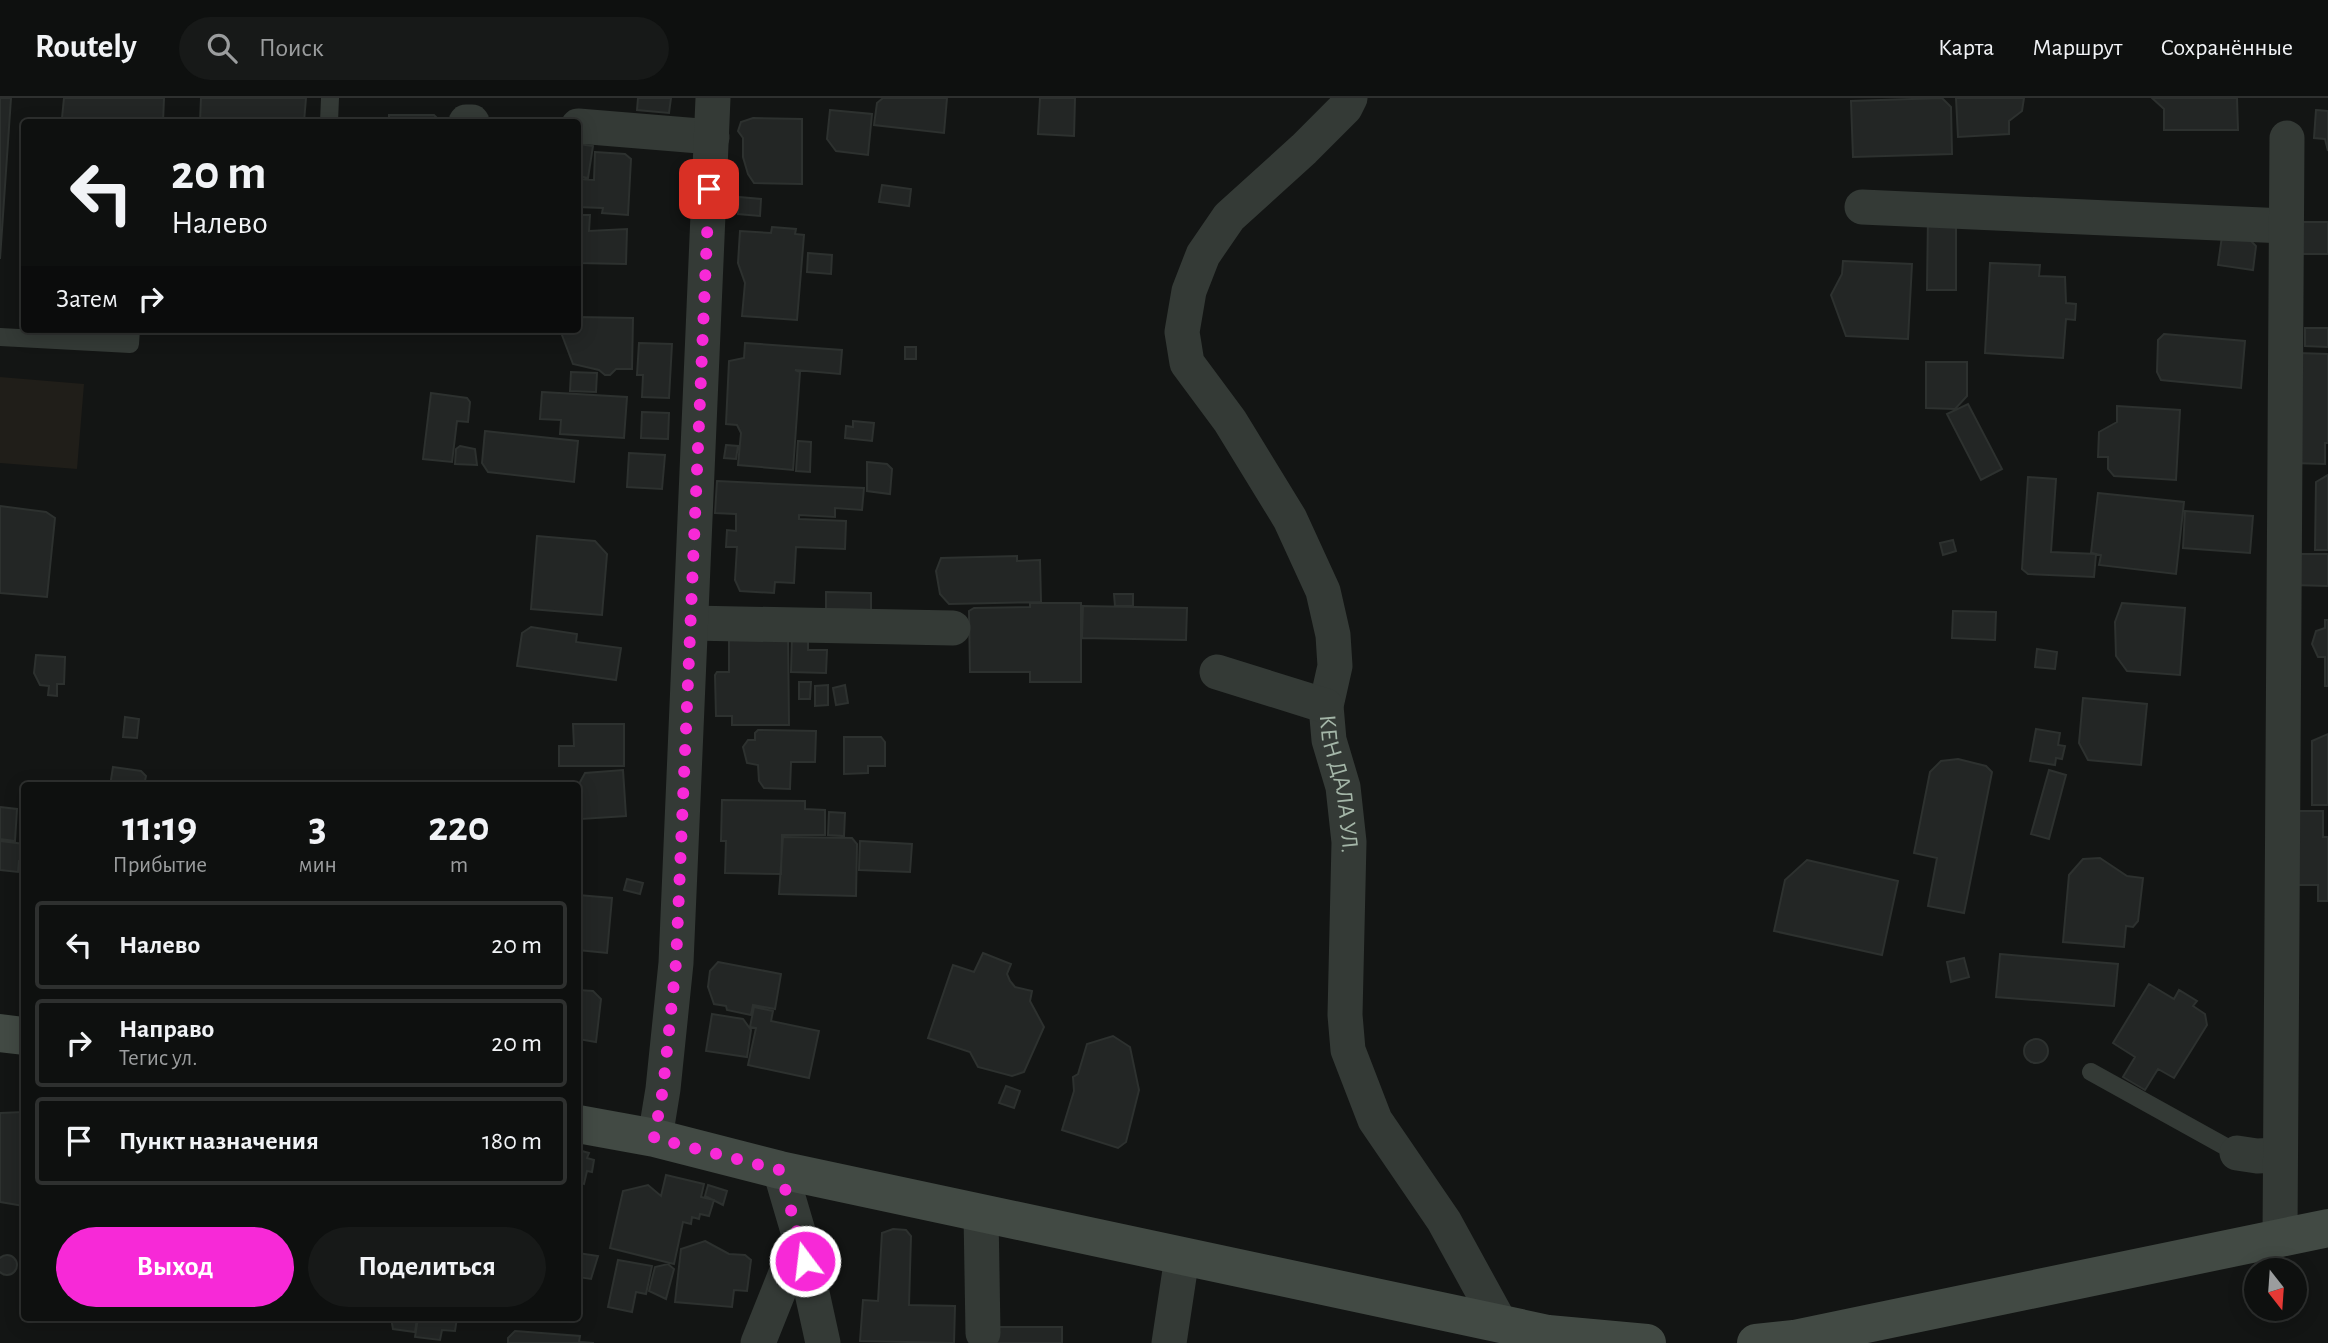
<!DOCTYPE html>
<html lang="ru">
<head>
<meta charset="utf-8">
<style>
	body { margin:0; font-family:"Alegreya Sans",sans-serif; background:#171918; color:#f1f3f6; height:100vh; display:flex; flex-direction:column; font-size:26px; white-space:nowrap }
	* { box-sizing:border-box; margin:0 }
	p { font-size:23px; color:#9b9d9e }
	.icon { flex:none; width:38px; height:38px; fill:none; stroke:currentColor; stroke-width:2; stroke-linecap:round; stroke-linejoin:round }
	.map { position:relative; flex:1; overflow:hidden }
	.drawer { position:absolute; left:21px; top:684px; width:560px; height:539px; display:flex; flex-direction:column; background:#0e100f; border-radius:7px; box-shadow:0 4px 18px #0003,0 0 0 2px #2e302f }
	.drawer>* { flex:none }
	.top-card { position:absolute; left:21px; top:21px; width:560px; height:214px; border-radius:7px; box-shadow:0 4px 18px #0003,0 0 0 2px #2e302f; background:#0e100f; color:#f1f3f6; overflow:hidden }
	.needle { width:46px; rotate:163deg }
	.buttons { position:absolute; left:2244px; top:1160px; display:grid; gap:14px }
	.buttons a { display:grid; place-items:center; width:63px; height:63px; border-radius:50%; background:#0e100f; box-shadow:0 4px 18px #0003,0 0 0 2px #2e302f; font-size:35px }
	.pin { position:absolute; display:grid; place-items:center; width:60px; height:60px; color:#fff; margin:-30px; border-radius:14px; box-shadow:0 4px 10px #0006 }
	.me { position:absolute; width:77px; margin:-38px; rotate:345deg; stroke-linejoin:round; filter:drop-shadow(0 0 5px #0008) }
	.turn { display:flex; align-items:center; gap:24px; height:147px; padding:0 35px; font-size:32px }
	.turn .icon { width:91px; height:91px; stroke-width:2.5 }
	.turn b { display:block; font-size:49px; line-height:60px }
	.then { display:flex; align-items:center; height:66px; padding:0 35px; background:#0003; gap:14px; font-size:26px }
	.eta { display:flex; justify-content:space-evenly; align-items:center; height:119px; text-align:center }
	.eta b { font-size:42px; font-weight:600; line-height:49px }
	.primary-button { display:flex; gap:14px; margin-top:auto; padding:14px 35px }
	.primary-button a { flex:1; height:80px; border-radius:42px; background:#f729d7; color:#fff; font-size:28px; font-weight:600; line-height:80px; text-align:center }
	.primary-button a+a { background:#171918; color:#f1f3f6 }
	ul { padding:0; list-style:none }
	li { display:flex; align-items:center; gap:21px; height:88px; margin:0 14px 10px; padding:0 21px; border:4px solid #2e302f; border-radius:7px }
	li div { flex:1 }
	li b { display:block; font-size:26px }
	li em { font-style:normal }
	header { display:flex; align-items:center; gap:42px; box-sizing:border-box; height:98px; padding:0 35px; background:#0e100f; border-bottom:2px solid #2e302f }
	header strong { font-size:33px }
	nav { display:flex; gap:38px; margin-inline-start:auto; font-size:24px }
	.search { width:490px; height:63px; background:#171918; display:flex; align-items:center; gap:18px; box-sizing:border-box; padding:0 24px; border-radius:38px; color:#9b9d9e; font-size:26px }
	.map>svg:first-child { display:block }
</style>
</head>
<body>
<header>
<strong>Routely</strong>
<div class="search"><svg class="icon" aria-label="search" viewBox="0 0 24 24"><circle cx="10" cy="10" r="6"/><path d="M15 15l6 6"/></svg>Поиск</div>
<nav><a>Карта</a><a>Маршрут</a><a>Сохранённые</a></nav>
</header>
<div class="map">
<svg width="2328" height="1245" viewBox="0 0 2328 1245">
	<rect width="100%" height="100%" fill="#131514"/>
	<path fill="#201e19" d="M0,279L84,286L77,371L0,365Z"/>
	<path fill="#232625" stroke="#2d312f" stroke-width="2" d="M0,0H11L0,161Z
		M64,0H164L163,24L62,20Z
		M201,0H306L304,24H200Z
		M638,0H671L669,15L637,12Z
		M883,0H947L944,35L874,27L877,5Z
		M1040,0H1075L1074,38L1038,36Z
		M1942,0L1951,9L1952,56L1853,59L1851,3Z
		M1956,0H2024L2022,13L2009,23V36L1958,39Z
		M2152,0H2237L2238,32H2164V11Z
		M830,12L872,16L868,57L836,53L827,41Z
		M2316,12L2328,13V53L2325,41L2314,40Z
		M389,17H434L441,24H389Z
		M753,20L802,21V86L754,85L748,76L743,59V40L738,33L741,24Z
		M578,46L593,48L588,80L578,78Z
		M595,54L625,56L631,61L628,117L602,115L603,110L578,109V81L594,82Z
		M882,87L911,91L909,108L879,104Z
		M739,99L761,101L760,118L738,116Z
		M578,117H590L589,133L627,131L626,166L578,165Z
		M1928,117H1956V192H1927Z
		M2301,124H2328V156H2302Z
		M772,129L796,131L795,136L804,137L797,222L742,218L745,185L738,165L740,133L771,135Z
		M2222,138L2249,141L2256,148L2253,172L2218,167Z
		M808,155L832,157L831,176L807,174Z
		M1843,163L1912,166L1908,241L1846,238L1831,197L1842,176Z
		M1990,165L2040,167L2039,178L2065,179L2066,205L2076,206L2075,222L2066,221L2063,260L1985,255Z
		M578,219L633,220L632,271H616L610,277H605L599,272L573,266L562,237L565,231H578Z
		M2305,230H2328V249L2305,248Z
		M2164,236L2245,243L2241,290L2161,282L2157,274L2158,242Z
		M639,245L672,246L669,300L642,299L643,277H637Z
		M745,245L842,252L840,276L795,272L800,274L793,372L738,367L741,335L737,327L726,326L729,263L744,260Z
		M905,249H916V261H905Z
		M2298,255L2328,256V345H2325V366L2293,365Z
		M1926,264H1967V298L1955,311L1926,310Z
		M571,274L597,275L596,294L570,293Z
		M542,294L627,299L624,340L560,336L561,322L540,321Z
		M431,295L467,300L470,304L468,324L457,323L452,364L423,361Z
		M1968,306L2002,371L1981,382L1947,316Z
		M2117,308L2180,312L2176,382L2114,378L2108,371V359H2098L2099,334L2117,324Z
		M642,314L669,315L668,341L641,340Z
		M853,323L874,325L872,343L845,340L846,328L853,329Z
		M485,333L578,343L574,384L488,374L482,365Z
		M798,343L811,344L810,374L796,373Z
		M726,347L738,348L736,361L724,360Z
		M460,348L475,351L477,367L455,366L456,351Z
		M629,355L665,357L662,391L627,389Z
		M867,364L887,366L892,371L890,396L867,393Z
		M2328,377V452H2315L2316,384Z
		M2028,379L2056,381L2051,454L2096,456L2094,479L2028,476L2022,471Z
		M717,383L864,390L862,412L835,410V419L799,417V421L846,423L845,451L796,449L794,485L775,484L774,495L740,493L735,482L737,449H726L727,432L736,433V416L715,415Z
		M2098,395L2184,404L2176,476L2099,467L2101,457L2091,455Z
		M0,408L46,414L55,420L47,499L0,495Z
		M2185,413L2253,418L2250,455L2183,450Z
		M537,438L595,443L607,456L602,517L531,511Z
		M1953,442L1956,453L1943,457L1940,445Z
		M2294,456H2328V488L2293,487Z
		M1017,458V463L1040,462L1041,504L949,506L940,496L936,473L941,460Z
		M826,494L871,495V512L826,511Z
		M1114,496H1133V508H1115Z
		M1030,505H1081V584H1030V574H970L969,513L974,510L1030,509Z
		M2122,505L2185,510L2180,577L2127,573L2116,558L2115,524Z
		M1083,508L1187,510L1186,542L1082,540Z
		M1953,513L1996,514L1995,542L1952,540Z
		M2325,522H2328V588H2325V559H2318L2312,546L2316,533L2325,530Z
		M531,529L577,536L576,544L621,550L616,582L517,568L522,535Z
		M788,536L789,627H732V618H716L715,577L717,574H729V537Z
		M792,538L808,539V552H827L826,575L791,574Z
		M2037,551L2057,554L2055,571L2035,569Z
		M36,557L65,559L64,586H57V598L48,597L49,588L40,587L34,575Z
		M799,584H811L810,601H799Z
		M828,587V607L815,608V588Z
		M845,587L848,605L836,607L833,590Z
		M2083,600L2147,606L2141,667L2088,662L2079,645Z
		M125,619L139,621L137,640L123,639Z
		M573,626H624V668H559V648H574Z
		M2036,631L2060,635L2058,647L2065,648L2062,661L2056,660L2055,667L2030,663Z
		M758,632L816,633L815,664H791L790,691L764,690L759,683L758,667L747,665L743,649L748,642H755V635Z
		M2328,636V707H2312V643Z
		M844,639H881L885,644V668H868V675L844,676Z
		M1958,661L1986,668L1992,674L1964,815L1928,808L1937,760L1914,755L1930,674L1941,663Z
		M113,669L141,673L146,678L144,688H110Z
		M623,672L626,718L581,721L579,686L585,675Z
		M2049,672L2066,677L2049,741L2031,736Z
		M722,702L805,703V711L825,712V737H782L781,776L725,775L726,743H721Z
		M0,709L17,711L15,743L0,741Z
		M2288,713H2323V739H2328V803H2318V787H2287Z
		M829,714L845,715L844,738L828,737Z
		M783,739L852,740L857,746L856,798L779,796Z
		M0,743L24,746V763H19L18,774L0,772Z
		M860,743L912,746L910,774L859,772Z
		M2100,760L2127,778L2143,780L2138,823L2133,829L2126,828L2124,849L2063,844L2069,777L2083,761Z
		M1807,762L1898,783L1882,857L1774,833L1785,782Z
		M627,781L643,785L640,796L624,792Z
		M578,797L612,800L607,855L578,852Z
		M983,855L1011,866L1007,876L1010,883L1015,889L1032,893L1030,903L1044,929L1024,974L1012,978L978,969L970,954L928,940L953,867L974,874Z
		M2000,856L2118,866L2114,908L1996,899Z
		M1964,860L1969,879L1951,884L1947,864Z
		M718,864L781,876L775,911L753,907L751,917L727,912L726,908L714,906L708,889L710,873Z
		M2149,886L2174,901L2179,892L2197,903L2193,908L2205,916L2207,927L2174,980L2158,971L2145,992L2123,979L2135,959L2113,945Z
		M578,892L593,893L601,901L596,944L578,941Z
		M754,909L773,913L771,923L819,933L809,980L748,967L756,930L750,929Z
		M712,916L743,921L751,932L747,959L706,953Z
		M1113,938L1130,949L1139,992L1126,1044L1118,1050L1062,1032L1074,993L1073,979L1078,976L1087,946Z
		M2024 953a12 12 0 1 1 24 0a12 12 0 1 1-24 0Z
		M1006,988L1020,993L1014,1010L999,1005Z
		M24,1014V1108L0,1104V1015Z
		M578,1052L589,1055L587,1060L594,1062L592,1074L587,1073L584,1086L578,1084Z
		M666,1077L704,1086L701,1099L714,1102L709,1118L700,1116L699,1121L692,1119L691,1126L683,1124L674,1166L610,1150L623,1093L648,1087L661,1098Z
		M708,1087L727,1093L723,1107L705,1098Z
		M893,1131L906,1132L911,1138L909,1207L955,1208L954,1245L860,1243L863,1202L878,1203L882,1135Z
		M705,1143L729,1156L745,1157L751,1162L747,1193L734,1192L732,1209L675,1204L681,1151Z
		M578,1155L598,1158L591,1181L578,1179Z
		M-3 1167a10 10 0 1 1 20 0a10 10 0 1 1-20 0Z
		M618,1162L652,1168L646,1196L636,1194L632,1214L608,1209Z
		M668,1166L674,1171L666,1201L649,1193L655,1169Z
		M391,1220H417L415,1234L393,1231Z
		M418,1220H457L455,1233L442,1232L440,1242L415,1239Z
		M997,1229H1062V1245H997Z
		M515,1233L580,1238L579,1244L594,1245H508V1240Z"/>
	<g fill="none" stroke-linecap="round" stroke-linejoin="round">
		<path stroke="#343a36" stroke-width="18" d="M329,24L330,0
			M0,239L130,246L131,231
			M2091,974L2237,1055"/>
		<g stroke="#343a36" stroke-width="35">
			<path id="s1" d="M1350,0L1345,10L1304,51L1229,119L1203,157L1189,193L1182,234L1187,265L1230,323L1290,421L1323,493L1333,537L1335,568L1326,608L1329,642L1343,689L1349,744L1345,917L1348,952L1375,1022L1444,1123L1500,1225"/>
			<path d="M466,24H472"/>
			<path d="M578,28L712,39"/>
			<path d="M1862,109L2285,128"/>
			<path d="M691,525L953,530"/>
			<path d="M1217,574L1326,608"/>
			<path d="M655,1040L663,991L676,865L713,0"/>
			<path d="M2237,1055L2257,1058L2279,1057"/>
			<path d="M780,1072L800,1140L823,1245"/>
			<path d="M981,1115L983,1235"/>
			<path d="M2280,1139L2287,40"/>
			<path d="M758,1245L800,1140"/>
			<path d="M1169,1245L1182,1159"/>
		</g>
		<path stroke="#424a44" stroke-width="38" d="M0,935L24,938
			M578,1026L655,1040L780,1072L1548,1236L1647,1245
			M1756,1245L1794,1241L2328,1130"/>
	</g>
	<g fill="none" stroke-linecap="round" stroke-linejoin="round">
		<path stroke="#f729d7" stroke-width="12" stroke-dasharray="0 21.6" d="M709,91L676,865L663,991L654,1040L780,1072L805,1163"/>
	</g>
	<g text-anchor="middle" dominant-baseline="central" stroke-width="7" stroke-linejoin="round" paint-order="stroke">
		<g font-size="24" fill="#a4b6a8" stroke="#0e100f">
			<text stroke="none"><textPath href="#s1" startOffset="791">КЕН ДАЛА УЛ.</textPath></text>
		</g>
	</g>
</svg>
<div class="buttons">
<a><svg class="needle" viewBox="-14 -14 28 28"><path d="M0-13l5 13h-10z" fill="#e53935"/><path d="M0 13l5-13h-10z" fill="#9b9d9e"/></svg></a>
</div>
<div class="pin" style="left:709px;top:91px;background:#d93025"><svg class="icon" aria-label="arrive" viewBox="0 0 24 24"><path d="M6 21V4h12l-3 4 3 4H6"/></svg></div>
<svg class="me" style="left:805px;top:1163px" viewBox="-20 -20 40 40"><circle r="17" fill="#f729d7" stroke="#fff" stroke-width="3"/><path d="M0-11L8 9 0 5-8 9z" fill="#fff"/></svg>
<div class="top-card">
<div class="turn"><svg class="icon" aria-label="left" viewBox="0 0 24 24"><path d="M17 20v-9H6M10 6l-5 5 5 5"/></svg><div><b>20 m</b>Налево</div></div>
<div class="then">Затем<svg class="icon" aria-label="right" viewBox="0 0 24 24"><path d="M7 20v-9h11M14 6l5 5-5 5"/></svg></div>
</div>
<section class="drawer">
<div class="eta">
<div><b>11:19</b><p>Прибытие</p></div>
<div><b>3</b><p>мин</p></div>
<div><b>220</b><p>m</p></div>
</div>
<ul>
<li><svg class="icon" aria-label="left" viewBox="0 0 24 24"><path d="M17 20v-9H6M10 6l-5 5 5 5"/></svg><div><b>Налево</b></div><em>20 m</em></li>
<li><svg class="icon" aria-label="right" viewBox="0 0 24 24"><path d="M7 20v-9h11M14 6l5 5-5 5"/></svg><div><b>Направо</b><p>Тегис ул.</p></div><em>20 m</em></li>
<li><svg class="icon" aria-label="arrive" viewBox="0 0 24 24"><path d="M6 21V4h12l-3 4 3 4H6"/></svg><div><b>Пункт назначения</b></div><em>180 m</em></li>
</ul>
<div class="primary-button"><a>Выход</a><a>Поделиться</a></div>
</section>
</div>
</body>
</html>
